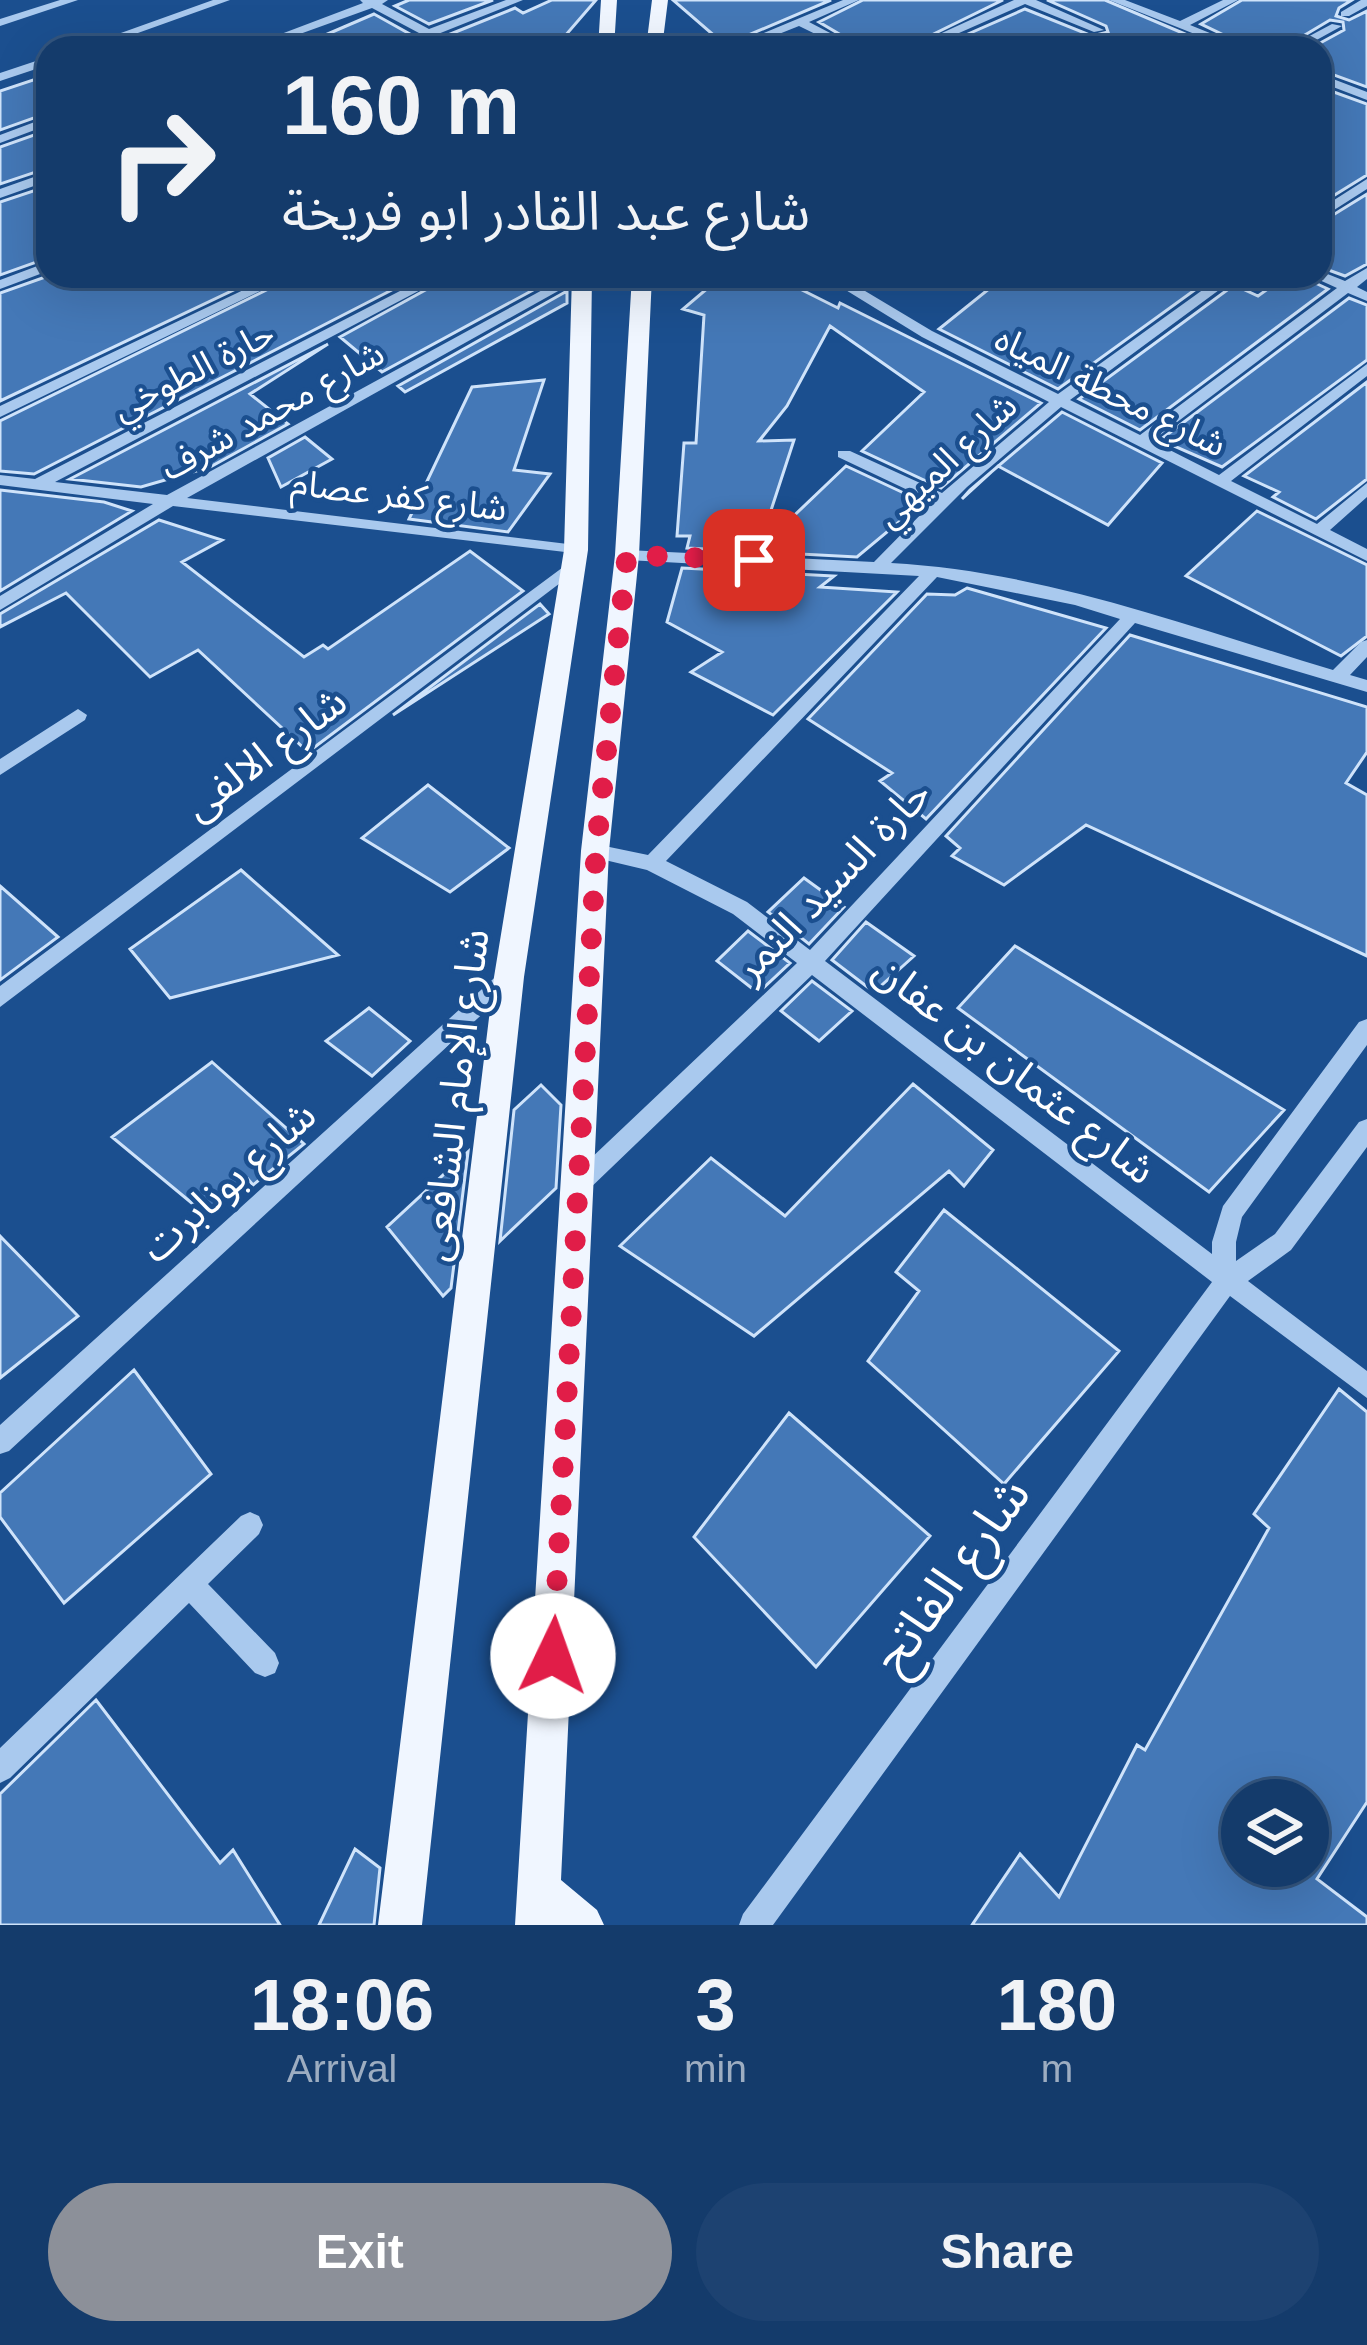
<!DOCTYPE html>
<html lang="en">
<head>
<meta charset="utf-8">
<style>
	body { margin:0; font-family:Helvetica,"Noto Sans Arabic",sans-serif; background:#1d4271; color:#f1f3f6; height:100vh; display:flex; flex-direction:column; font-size:45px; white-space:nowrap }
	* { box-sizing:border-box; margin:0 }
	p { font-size:39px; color:#9dadc1 }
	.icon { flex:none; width:66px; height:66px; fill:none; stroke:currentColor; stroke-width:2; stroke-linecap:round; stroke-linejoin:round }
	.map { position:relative; height:1925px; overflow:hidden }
	.side { display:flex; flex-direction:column; background:#143b6b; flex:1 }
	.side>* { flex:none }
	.banner { position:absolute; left:36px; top:36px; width:1296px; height:252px; border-radius:36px; box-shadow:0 12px 48px #0002,0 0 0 3px #33557e; background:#143b6b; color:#f1f3f6; overflow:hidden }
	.tools { position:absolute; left:1221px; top:1779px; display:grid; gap:24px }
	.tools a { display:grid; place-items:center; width:108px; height:108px; border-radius:50%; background:#143b6b; box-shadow:0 12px 48px #0002,0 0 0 3px #33557e; font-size:60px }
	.pin { position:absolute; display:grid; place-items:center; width:102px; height:102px; color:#fff; margin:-51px; border-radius:24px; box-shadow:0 6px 18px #0006 }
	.me { position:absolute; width:132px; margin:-66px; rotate:3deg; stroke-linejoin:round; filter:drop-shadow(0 0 9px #0008) }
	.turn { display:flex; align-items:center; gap:42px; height:252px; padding:0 48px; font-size:54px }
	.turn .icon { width:156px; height:156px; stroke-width:2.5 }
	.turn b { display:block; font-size:84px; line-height:102px }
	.eta { display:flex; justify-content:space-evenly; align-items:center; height:204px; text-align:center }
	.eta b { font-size:72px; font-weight:700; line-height:84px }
	.action { display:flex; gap:24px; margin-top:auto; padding:24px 48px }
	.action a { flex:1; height:138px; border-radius:72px; background:#8c9099; color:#fff; font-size:48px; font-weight:700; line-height:138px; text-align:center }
	.action a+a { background:#1d4271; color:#f1f3f6 }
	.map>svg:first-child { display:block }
</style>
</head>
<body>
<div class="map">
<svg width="1367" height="1925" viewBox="0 0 1367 1925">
	<rect width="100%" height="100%" fill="#1b4f8f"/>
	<path fill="#4478b7" stroke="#cfe3fa" stroke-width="3" fill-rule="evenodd" d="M409,0H493L429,24L395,6Z
		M552,0H596L564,37L583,48H466L448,35L515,8L523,13Z
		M673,0H831L725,45Z
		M863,0H1003L905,48H863L819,22Z
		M1047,0H1105L1218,48H936L1025,9L1092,36L1108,32L1106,26Z
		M1242,0H1352L1339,8L1336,16L1349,20L1367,11V87L1320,70V48H1311L1344,30L1343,22L1330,20L1283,48H1251L1201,24Z
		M374,14L408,33L379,48H295Z
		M48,75V113L0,130V91Z
		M1320,87L1367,104V175L1320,204Z
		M48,130V168L0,184V147Z
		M48,186V258L0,275V202Z
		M1367,194V264L1345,276L1320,267V223Z
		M48,276H263L0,401V293Z
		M295,276H419L34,474L0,471V421Z
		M451,276H559L382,372L340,337Z
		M722,276H774L838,308L840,303L1041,403L941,488L862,451L924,392L830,326L787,406L759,441L794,440L758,550L846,466L923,502L857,557L687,548L690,536H677L684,443H696L704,315L683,309Z
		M1005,276H1214L1058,389L939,329Z
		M1286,276H1311L1313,282L1328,289L1140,430L1079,399L1234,285L1258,296Z
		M567,291V303L405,392L398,386Z
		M1349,298L1367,305V360L1222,467L1160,440Z
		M328,344L250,394L288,424L210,467L141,487L70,479Z
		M544,380L514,470L550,474L508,532L409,519L472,387Z
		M1367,382V479L1316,519L1273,497L1279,492L1244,476Z
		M1062,412L1162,463L1108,525L998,466L962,499L970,490Z
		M305,437L332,459L281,487L268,458Z
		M0,490L104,502L132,511L0,591Z
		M1257,511L1367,565V636L1341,656L1186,576Z
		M159,520L222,540L182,562L304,657L323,645L328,649L470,551L523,591L308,752L198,650L150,677L66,593L0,627V614Z
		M682,568L834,576L820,587L897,592L773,715L691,672L722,652L667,622Z
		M967,588L1106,628L926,819L880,781L892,773L808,719L927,594L955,595Z
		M540,604L549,614L393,715Z
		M1130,635L1367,707V752L1346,783L1367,795V956L1086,825L1004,885L952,856L960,848L946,836Z
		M428,785L509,848L450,892L362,838Z
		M241,870L338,955L170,998L130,949Z
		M804,878L844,907L809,944L768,912Z
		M0,886L58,937L0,980Z
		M866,922L914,956L874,992L832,960Z
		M748,931L790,963L758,993L717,961Z
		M1015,946L1284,1110L1209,1192L958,1008Z
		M812,981L852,1011L819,1041L781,1011Z
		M369,1008L410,1041L372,1076L326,1041Z
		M212,1062L304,1144L253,1185L248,1179L205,1214L112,1137Z
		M913,1084L993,1150L964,1186L949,1171L754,1336L620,1246L711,1158L785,1216Z
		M541,1085L561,1105L556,1188L500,1241L514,1110Z
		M468,1152L451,1288L443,1296L387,1227Z
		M944,1210L1119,1351L1004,1484L868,1361L919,1291L896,1272Z
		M0,1236L78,1316L0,1378Z
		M134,1370L211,1474L64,1603L0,1517V1493Z
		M1339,1389L1367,1412V1802L1317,1879L1367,1917V1925H972L1020,1854L1059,1897L1137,1745L1145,1750L1269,1528L1254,1514ZM1242,1800H1308V1866H1242Z
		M789,1413L930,1536L816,1667L694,1537Z
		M96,1700L220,1863L233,1850L280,1925H0V1794Z
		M355,1849L380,1868L374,1925H319Z"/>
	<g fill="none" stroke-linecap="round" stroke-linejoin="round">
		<path fill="#a9c9ee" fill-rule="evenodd" d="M60,0H78L0,26V19Z
			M213,0H230L96,48H79Z
			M360,0H388L382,4L429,29L506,0H523L438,34L462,48H447L428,38L400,48H383L419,33L372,8L261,48H244L363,3Z
			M843,0H859L809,22L859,48H844L799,26L744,48H728Z
			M1014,0H1036L1104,30L1094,32L1025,4L925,48H909Z
			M1109,0H1125L1180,21L1223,0H1238L1190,25L1247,48H1230Z
			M1361,0H1367V6L1349,16H1341V12Z
			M1332,24L1342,26L1302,48H1287Z
			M48,57V65L0,81V73Z
			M1320,74L1367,92V100L1320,82Z
			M48,117V125L0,143V135Z
			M48,172V181L0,198V189Z
			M1367,179V189L1320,219V209Z
			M48,262V271L0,289V280Z
			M1367,268V279L1357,287L1367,292V301L1348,293L1152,441L1219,475L1367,364V376L1231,481L1317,524L1367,483V497L1330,530L1367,549V561L1061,407L967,487L891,563C1042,571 1190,627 1333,670L1361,642L1367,640V657L1350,675L1367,680V692L1135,623L825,961L1212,1254V1242L1223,1206L1359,1022L1367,1019V1045L1242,1217L1236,1242V1261L1275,1234L1359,1122L1367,1119V1147L1291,1250L1248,1281L1367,1371V1398L1230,1296L773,1925H739L743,1914L1212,1282L812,975L585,1193L577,1196L569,1193L565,1186L569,1179L797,963L733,914L647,870L588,856L585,851L588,846L595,844L648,855L919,576L627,560L619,555L627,550L874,562L933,502L838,457V451H850L942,493L1049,402L922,337L823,276H840L932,331L1058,394L1222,276H1238L1070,400L1140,435L1337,288L1315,278L1320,276V271L1345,281ZM937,577L1075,605L1120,619L810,950L747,902L666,861Z
			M273,276H291L0,417V406Z
			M429,276H447L55,482L167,495L568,276H585L187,498L576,545L584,550L582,554L173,506L0,610V596L153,504L0,485V475L35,479Z
			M574,559L583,564L580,568L0,1007V986Z
			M78,709L87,715L85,720L0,775V759Z
			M509,969L516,971L520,977L516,983L9,1451L0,1454V1425L502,971Z
			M250,1512L259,1516L263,1525L259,1534L208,1584L275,1653L279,1663L275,1673L265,1677L255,1673L189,1603L10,1778L0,1783V1748L241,1516Z"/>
		<path fill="#f0f6ff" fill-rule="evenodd" d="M601,0H617L614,48H598Z
			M652,0H668L662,48H646Z
			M572,276H592L588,550L524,977L422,1925H378L494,977L564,550Z
			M632,276H652L639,555L609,851L561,1880L597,1910L604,1925H515L581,851L615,555Z"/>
	</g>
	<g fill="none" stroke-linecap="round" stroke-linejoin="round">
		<path stroke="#e11d48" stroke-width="21" stroke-dasharray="0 37.8" d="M553,1656L596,851L627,555L754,560"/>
	</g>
	<g text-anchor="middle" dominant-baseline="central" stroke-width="9" stroke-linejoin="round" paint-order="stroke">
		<g font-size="36" fill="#fff" stroke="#1b4f8f">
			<text transform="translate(193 370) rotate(-27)">حارة الطوخي</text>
			<text transform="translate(1111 391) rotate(26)">شارع محطة المياه</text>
			<text transform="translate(272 410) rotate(-29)">شارع محمد شرف</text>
			<text transform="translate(946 460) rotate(-43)">شارع الميهي</text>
			<text transform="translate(399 495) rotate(7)">شارع كفر عصام</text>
		</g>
		<g font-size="42" fill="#fff" stroke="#1b4f8f">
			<text transform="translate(265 753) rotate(-37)">شارع الالفى</text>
			<text transform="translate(832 880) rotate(-46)">حارة السيد النمر</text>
			<text transform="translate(1015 1069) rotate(38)">شارع عثمان بن عفان</text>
			<text transform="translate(454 1095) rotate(-83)">شارع الإمام الشافعى</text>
			<text transform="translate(228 1181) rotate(-42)">شارع بونابرت</text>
		</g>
		<g font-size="51" fill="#fff" stroke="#1b4f8f">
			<text transform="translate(951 1575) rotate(-54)">شارع الفاتح</text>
		</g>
	</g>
</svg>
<div class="tools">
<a><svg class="icon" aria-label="layers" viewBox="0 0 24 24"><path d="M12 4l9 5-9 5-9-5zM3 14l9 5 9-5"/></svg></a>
</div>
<div class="pin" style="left:754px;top:560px;background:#d93025"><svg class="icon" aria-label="arrive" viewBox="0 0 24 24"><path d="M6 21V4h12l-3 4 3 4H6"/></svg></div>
<svg class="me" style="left:553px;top:1656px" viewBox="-20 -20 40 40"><circle r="19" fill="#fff"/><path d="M0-13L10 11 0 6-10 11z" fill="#e11d48"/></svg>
<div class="banner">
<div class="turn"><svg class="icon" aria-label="right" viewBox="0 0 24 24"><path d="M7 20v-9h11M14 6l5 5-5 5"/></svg><div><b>160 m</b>شارع عبد القادر ابو فريخة</div></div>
</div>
</div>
<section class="side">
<div class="eta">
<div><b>18:06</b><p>Arrival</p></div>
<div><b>3</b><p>min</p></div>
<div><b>180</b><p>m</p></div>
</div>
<div class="action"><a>Exit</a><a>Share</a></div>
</section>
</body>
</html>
